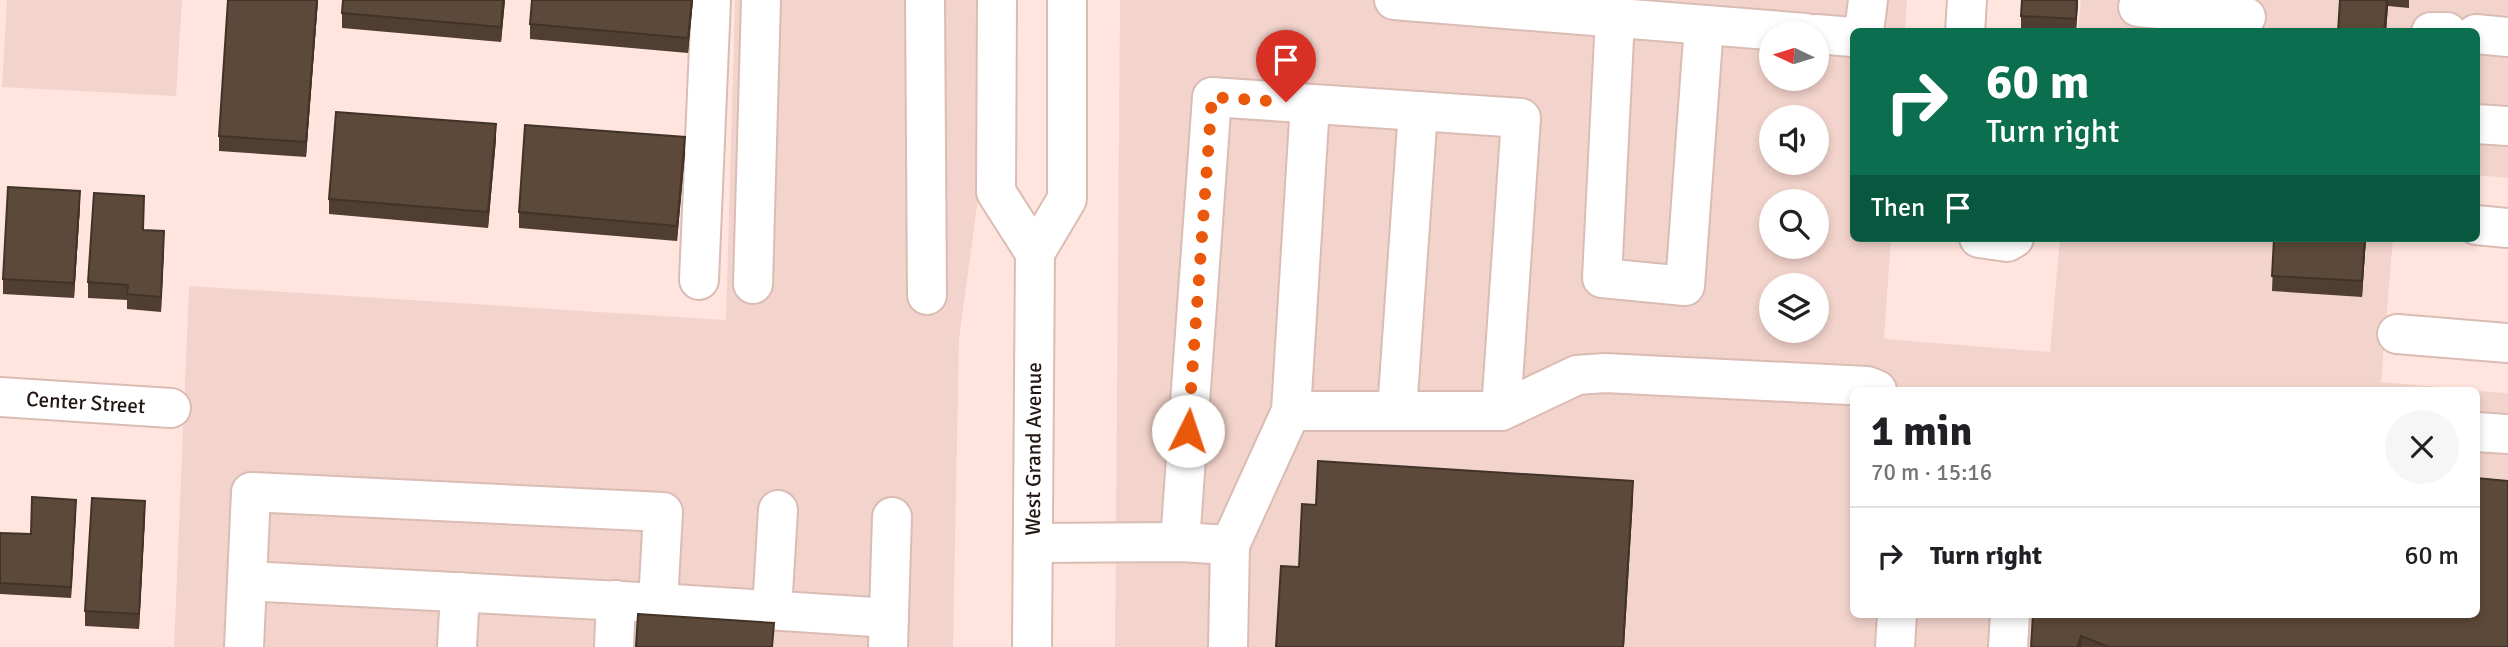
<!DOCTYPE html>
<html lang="en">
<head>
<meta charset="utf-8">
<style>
	body { margin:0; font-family:Signika,sans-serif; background:#f6f6f6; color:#202124; height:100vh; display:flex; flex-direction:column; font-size:26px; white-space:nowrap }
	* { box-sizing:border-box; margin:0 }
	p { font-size:23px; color:#757577 }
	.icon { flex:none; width:38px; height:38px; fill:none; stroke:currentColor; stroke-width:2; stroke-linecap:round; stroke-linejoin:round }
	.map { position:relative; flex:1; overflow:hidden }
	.sheet { position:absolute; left:1850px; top:387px; width:630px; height:231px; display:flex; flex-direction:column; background:#fff; border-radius:10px; box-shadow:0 4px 10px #0003 }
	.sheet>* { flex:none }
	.hud { position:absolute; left:1850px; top:28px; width:630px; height:214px; border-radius:10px; box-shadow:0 4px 10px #0003; background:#0b6e4f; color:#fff; overflow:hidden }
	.needle { width:46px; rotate:274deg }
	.controls { position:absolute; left:1759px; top:21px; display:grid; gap:14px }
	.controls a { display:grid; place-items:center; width:70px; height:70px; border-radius:50%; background:#fff; box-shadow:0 4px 10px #0003; font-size:35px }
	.pin { position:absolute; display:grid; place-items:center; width:60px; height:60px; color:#fff; margin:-72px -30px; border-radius:50% 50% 50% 0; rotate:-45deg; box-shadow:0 0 7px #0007 }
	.pin .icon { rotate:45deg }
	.me { position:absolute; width:77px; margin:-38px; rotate:4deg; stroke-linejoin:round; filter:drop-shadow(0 0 5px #0008) }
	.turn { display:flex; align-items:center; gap:24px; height:147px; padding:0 21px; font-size:32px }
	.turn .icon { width:91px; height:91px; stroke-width:2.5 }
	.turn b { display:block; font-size:49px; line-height:60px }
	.then { display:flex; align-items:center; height:66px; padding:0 21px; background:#0003; gap:14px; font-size:26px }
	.round { display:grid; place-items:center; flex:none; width:74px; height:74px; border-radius:37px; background:#f6f6f6 }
	.summary { display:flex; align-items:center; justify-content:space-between; height:119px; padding:0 21px }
	h1 { font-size:42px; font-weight:700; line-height:52px }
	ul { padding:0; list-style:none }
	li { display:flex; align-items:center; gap:21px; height:98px; padding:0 21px; border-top:2px solid #e0e0e0 }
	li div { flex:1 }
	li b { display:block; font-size:26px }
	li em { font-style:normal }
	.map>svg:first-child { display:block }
</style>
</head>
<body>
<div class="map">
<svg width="2508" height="647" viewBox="0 0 2508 647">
	<rect width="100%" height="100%" fill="#ffe5de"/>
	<path fill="#f3d4cc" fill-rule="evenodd" d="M7,0H182L176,96L2,87Z
		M735,0H1005L959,339L953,647H174L189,286L726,320Z
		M1120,0H1907L1905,31L1853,32V238H1891L1884,339L2050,352L2060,238H2393L2381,382L2471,390H1853V614H2476V391L2508,393V647H1115ZM1771,33H1816V79H1771ZM1771,117H1816V163H1771ZM1771,201H1816V247H1771ZM1771,285H1816V331H1771Z
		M2081,0H2508V178L2476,175V32H2078Z"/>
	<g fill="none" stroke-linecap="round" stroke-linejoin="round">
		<defs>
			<g id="minor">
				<path d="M925,0L927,295"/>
				<path d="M1394,0L1806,33"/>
				<path d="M2138,7L2246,17"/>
				<path d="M1615,18L1602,278L1685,286L1704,25"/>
				<path d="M1864,32L1868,0"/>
				<path d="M1965,32L1967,0"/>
				<path d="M2431,32H2447"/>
				<path d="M1816,34L1853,37"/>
				<path d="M2476,34L2508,37"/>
				<path d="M2476,124L2508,126"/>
				<path d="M2476,225L2508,228"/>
				<path d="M1979,238L2007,242L2014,238"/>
				<path d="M699,280L711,0"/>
				<path d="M753,284L761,0"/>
				<path d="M2397,334L2508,343"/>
				<path id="s1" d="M0,397L171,408"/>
				<path d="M1291,411H1501L1577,375L1605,373L1867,386L1877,390"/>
				<path d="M1397,411L1418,111"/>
				<path d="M2476,432L2508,434"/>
				<path d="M1180,542L1212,97L1521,118L1501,411"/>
				<path d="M1033,543L1180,542L1230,545L1228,647"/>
				<path d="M1230,545L1291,411L1310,104"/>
				<path d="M247,581L658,603L889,618"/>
				<path d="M772,610L778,510"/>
				<path d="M244,647L251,492L663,512L658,603"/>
				<path d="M457,647L460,592"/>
				<path d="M614,647L616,600"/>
				<path d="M888,647L892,517"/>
				<path d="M1895,647L1897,614"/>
				<path d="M2008,647L2010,614"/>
			</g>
			<g id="major">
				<path d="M997,0L996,192L1035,253"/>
				<path id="s2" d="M1032,647L1035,253L1067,199V0"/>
			</g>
		</defs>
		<use href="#minor" stroke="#dbbcb4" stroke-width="42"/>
		<use href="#major" stroke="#dbbcb4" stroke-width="42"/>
		<use href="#minor" stroke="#fff" stroke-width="38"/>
		<use href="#major" stroke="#fff" stroke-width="38"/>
	</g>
	<path fill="#503f31" d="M318,0L306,157L219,151V136Z
		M505,0L501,42L342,28V13Z
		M693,0L688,53L530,39V24Z
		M2078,0L2076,32L2021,31V16Z
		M2340,0H2409V8L2388,6L2386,32H2338Z
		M496,139L488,228L329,214V199Z
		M685,153L677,241L519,228V212Z
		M80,206L74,298L3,294V279Z
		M144,211L143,230L164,247L161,312L127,309V300L88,298V282Z
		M2274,238H2366L2362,297L2272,291Z
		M2508,481V647H2031Z
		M76,511L71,598L0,594V533L31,534Z
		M145,516L139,629L85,626V611Z"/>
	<path fill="#413328" d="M317,0H318L306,157V142Z
		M503,0H505L501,42V27Z
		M692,0H693L688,53V38Z
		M2077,0H2078L2076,32V19Z
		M2387,0L2388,6L2386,32H2384Z
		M496,124V139L488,228V212Z
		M685,137V153L677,241V226Z
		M80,191V206L74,298V283Z
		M164,231V247L161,312V297Z
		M2365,238H2366L2362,297V281Z
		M1633,481V499L1624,647H1623Z
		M76,500V511L71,598V587Z
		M145,501V516L139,629V614Z
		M2081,636V647H2077Z"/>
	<path fill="#5d4939" stroke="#413328" stroke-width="2" d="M228,0H317L306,142L219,136Z
		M343,0H503L501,27L342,13Z
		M532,0H692L688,38L530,24Z
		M2022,0H2077L2076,19L2021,16Z
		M2340,0H2387L2384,32H2338Z
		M336,112L496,124L488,212L329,199Z
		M525,125L685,137L677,226L519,212Z
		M8,187L80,191L74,283L3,279Z
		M94,193L144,196L143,230L164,231L161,297L127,294L128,285L88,282Z
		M2274,238H2365L2362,281L2272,276Z
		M1318,461L1633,481L1623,647H1276L1281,566L1299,567L1302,504L1316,505Z
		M2476,478L2508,481V647H2109L2081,636L2077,647H2031L2033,614H2476Z
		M32,497L76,500L71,587L0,583V533L31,534Z
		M92,498L145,501L139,614L85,611Z
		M638,614L774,623L772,647H636Z"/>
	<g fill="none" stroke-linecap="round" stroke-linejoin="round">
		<path stroke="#ea580c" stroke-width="12" stroke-dasharray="0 21.6" d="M1188,431L1212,97L1286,102"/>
	</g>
	<g text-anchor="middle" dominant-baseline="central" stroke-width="7" stroke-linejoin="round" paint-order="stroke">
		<g font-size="21" fill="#221714" stroke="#ffe5de">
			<text stroke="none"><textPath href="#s1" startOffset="86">Center Street</textPath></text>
			<text stroke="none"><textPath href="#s2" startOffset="198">West Grand Avenue</textPath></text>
		</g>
	</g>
</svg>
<div class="controls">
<a><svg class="needle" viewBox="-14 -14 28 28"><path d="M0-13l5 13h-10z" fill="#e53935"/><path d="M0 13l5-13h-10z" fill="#757577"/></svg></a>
<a><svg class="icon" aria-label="sound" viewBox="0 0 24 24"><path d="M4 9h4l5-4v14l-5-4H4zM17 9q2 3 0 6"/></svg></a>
<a><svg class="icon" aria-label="search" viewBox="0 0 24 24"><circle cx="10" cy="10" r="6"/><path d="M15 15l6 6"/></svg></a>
<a><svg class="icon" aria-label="layers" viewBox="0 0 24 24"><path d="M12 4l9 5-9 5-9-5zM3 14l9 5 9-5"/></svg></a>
</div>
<div class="pin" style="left:1286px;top:102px;background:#d93025"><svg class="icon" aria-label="arrive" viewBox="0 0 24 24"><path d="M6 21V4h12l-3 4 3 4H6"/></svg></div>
<svg class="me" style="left:1188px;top:431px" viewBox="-20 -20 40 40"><circle r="19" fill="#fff"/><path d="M0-13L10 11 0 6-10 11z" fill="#ea580c"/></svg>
<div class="hud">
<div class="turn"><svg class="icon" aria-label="right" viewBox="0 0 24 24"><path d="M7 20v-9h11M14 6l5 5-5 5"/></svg><div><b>60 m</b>Turn right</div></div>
<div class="then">Then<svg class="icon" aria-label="arrive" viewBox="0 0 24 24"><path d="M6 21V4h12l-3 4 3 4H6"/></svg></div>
</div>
<section class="sheet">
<div class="summary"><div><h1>1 min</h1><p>70 m · 15:16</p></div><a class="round"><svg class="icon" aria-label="close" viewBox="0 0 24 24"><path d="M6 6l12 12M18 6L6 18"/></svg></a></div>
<ul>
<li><svg class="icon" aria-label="right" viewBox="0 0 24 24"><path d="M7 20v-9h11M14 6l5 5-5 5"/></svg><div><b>Turn right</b></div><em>60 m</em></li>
</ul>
</section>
</div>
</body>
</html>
